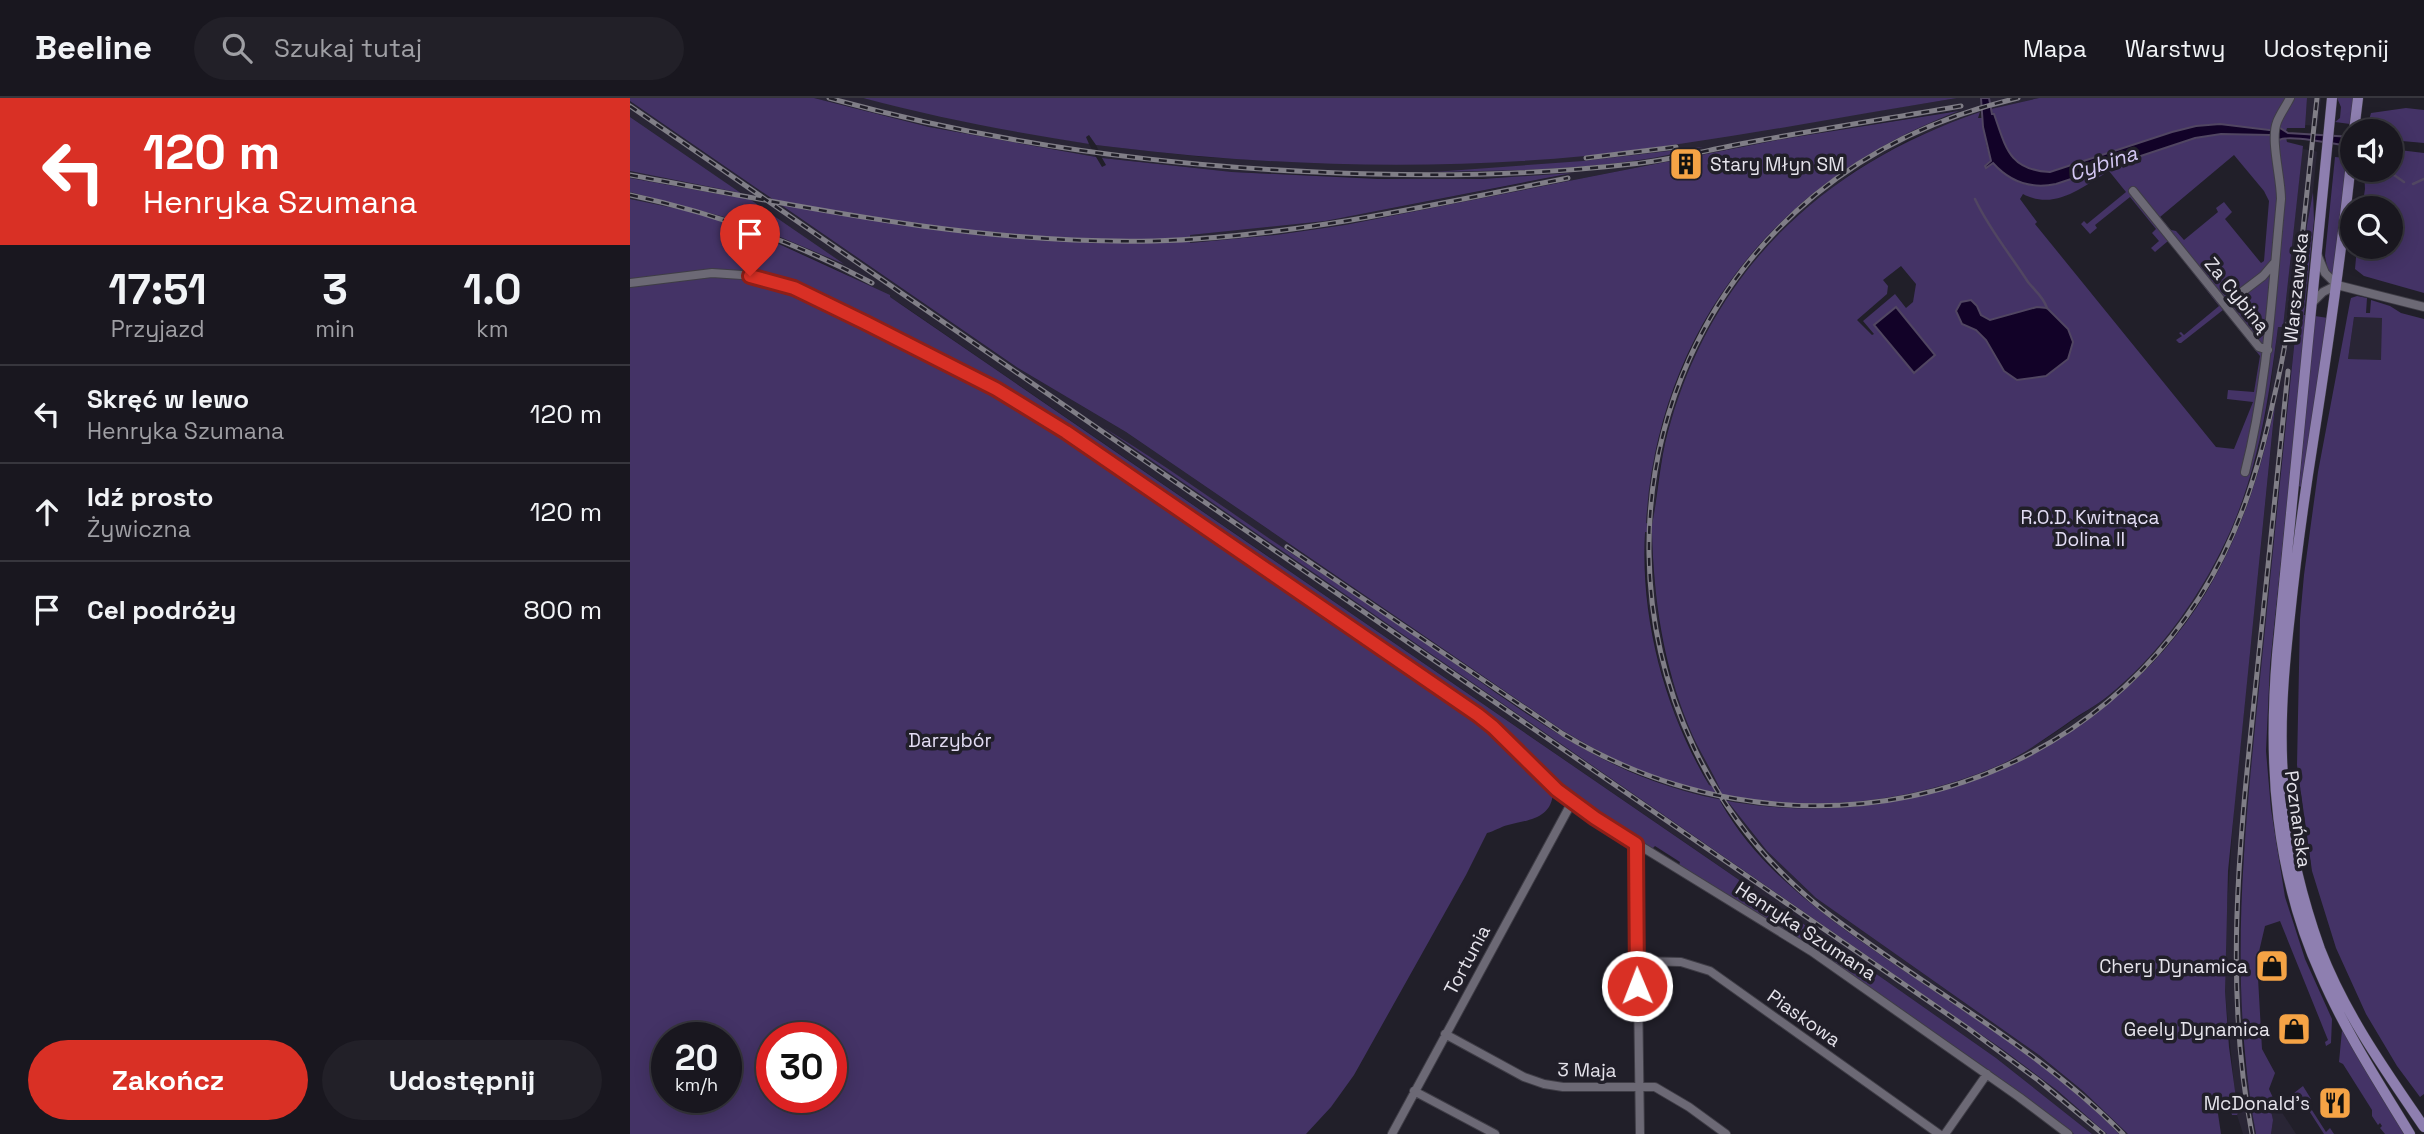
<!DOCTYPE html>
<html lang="pl">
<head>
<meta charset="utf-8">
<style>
	body { margin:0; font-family:"Space Grotesk",sans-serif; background:#222028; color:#f1f3f6; height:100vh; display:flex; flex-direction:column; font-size:26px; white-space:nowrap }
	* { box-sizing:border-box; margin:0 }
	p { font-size:23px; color:#9f9fa4 }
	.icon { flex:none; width:38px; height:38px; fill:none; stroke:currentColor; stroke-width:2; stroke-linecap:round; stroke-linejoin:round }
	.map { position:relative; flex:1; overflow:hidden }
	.panel { display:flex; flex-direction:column; background:#19171f; width:630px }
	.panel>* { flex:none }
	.hud { background:#d93025; color:#fff; overflow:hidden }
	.buttons { position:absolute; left:1710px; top:21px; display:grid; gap:14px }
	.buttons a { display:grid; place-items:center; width:63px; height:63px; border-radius:50%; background:#19171f; box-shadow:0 4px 18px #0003,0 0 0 2px #37363d; font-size:35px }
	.speed { position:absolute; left:21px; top:924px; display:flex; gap:14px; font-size:35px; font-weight:700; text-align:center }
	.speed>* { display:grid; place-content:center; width:91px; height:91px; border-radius:50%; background:#19171f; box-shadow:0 4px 18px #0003,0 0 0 2px #37363d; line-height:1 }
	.speed small { font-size:18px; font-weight:400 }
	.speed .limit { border:10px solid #d22; background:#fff; color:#111 }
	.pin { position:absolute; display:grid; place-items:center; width:60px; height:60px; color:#fff; margin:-72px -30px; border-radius:50% 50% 50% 0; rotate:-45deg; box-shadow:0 0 7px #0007 }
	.pin .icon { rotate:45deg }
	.me { position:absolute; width:77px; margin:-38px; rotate:359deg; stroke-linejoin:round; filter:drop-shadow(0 0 5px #0008) }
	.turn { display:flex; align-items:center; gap:24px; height:147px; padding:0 28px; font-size:32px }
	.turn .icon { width:91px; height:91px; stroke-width:2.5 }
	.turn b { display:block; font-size:49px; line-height:60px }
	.eta { display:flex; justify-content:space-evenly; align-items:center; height:119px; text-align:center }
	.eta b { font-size:42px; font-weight:700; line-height:49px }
	.action { display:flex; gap:14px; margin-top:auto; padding:14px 28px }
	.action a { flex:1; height:80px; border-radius:42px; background:#d93025; color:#fff; font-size:28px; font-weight:700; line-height:80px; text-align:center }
	.action a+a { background:#222028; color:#f1f3f6 }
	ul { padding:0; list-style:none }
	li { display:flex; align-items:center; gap:21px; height:98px; padding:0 28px; border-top:2px solid #37363d }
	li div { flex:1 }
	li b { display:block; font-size:26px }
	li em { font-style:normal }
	header { display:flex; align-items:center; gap:42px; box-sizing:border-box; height:98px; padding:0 35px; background:#19171f; border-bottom:2px solid #37363d }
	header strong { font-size:33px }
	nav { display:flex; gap:38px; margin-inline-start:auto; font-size:24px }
	.search { width:490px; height:63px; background:#222028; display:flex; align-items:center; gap:18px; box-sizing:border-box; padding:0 24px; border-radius:38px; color:#9f9fa4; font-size:26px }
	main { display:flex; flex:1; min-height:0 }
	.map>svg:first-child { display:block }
</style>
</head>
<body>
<header>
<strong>Beeline</strong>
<div class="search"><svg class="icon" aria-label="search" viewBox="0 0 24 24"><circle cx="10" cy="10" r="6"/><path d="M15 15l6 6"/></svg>Szukaj tutaj</div>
<nav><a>Mapa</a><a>Warstwy</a><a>Udostępnij</a></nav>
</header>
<main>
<section class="panel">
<div class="hud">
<div class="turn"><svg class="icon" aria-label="left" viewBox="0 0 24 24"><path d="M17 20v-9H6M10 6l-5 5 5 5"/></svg><div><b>120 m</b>Henryka Szumana</div></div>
</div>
<div class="eta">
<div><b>17:51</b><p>Przyjazd</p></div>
<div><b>3</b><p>min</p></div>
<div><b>1.0</b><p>km</p></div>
</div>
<ul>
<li><svg class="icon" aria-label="left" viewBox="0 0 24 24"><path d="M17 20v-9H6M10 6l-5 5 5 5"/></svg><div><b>Skręć w lewo</b><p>Henryka Szumana</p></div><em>120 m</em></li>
<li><svg class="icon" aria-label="ahead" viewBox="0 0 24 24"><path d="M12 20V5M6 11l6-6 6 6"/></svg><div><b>Idź prosto</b><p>Żywiczna</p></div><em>120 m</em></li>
<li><svg class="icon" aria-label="arrive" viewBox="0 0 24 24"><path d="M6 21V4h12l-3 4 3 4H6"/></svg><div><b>Cel podróży</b></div><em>800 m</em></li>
</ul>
<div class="action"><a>Zakończ</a><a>Udostępnij</a></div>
</section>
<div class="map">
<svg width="1794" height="1036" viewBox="0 0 1794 1036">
	<rect width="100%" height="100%" fill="#211f29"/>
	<path fill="#292535" d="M184,0H233L333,23L459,46L466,59L299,29Z
		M1327,0H1409L1350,14L1278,42L1223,74L1166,119L1125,163L1095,204L1065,258L1037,334L1029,374L1022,435L1023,470L1029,526L1038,572L1090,690L1079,687L1046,619L1029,565L1018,505L1015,446L1017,403L1024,359L1040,300L1062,248L1088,200L1114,164L1153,121L1191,88L1233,58L1266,39L1324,13L1153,41L715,127L646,137L560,145V137L714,119L935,77L805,82L602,74L472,60L466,47L573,59L664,64L805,66L879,63L1008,52Z
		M1677,0H1691L1688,28L1675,27Z
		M0,3L388,270L496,334L932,632L1007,672L1043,685L1082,695L1123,703L1166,706L1206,705L1273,697L1326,682L1370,667L1414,642L1476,600L1497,581L1542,530L1566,497L1593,451L1610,411L1626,362L1639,302L1648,229H1653L1672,53L1673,51L1685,53L1687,54L1683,94L1677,127L1651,371L1612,774L1609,835L1613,952L1626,1036H1613L1607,1017L1595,893V837L1604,710L1644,318L1629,379L1618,411L1591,470L1548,535L1501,585L1445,630L1418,647L1357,678L1302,696L1247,707L1206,712L1123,708L1082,700L1042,690L969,659L896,614L500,347L1372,951L1428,993L1477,1036H1462L1366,960L1255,882L271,206L202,169L112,129L0,101V94L99,119L162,142L208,163L0,19Z
		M0,73L93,90L106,94L105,99L0,80Z
		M1724,219L1752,220V263L1718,261Z
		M1090,703L1099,705L1137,753L1186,800L1409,957L1453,993L1498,1036H1489L1415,970L1193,816L1160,787L1133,760Z
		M1644,1002L1666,1036H1641L1643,1022L1639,1004Z"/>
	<path fill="#436" fill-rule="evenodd" d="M0,0H184L299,29L466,59L472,69L476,67L472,60L602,74L748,81H852L942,75L695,123L560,137V145L646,137L715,127L1153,41L1329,13C1148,81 1028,229 1016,425L1022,427C1029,392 1030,357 1041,323C1087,166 1198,66 1350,14L1348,20H1354L1356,46L1361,63L1355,67L1357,69L1363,65C1371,75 1386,85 1399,87C1426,90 1452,77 1477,68C1515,55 1551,41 1591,36L1542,34L1441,69L1420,74L1401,73L1386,64L1378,53L1361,11L1409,0H1677L1675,30H1657L1656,33H1653L1652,39L1656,40L1657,44L1673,48L1653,229H1648C1638,306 1627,382 1591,453C1564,507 1525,560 1478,598C1466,608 1451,615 1439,624C1417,639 1396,655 1372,666C1258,716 1121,720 1006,671C980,660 956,646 932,632L496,334L388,270L0,3ZM1604,57L1634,93L1639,103L1634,163L1631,165L1595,121L1602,114L1594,104L1586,110L1588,114L1554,142L1546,133L1541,132L1530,119ZM1479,73L1496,94L1457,126L1454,123L1451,126L1460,136L1467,130L1465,127L1500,99L1526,131L1522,135L1529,143L1521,150L1525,154L1538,143L1589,208L1554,237L1551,234L1549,235L1552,238L1546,242L1549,245H1551L1593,212L1630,258L1624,294L1598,292L1597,301L1623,304L1604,351L1586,349L1405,126L1407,124L1390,101L1393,96C1425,113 1452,89 1479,73ZM1271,168L1286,186L1283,204L1276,210L1265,196L1233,223L1244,236L1242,237L1227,222L1257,196L1258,188L1253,182ZM1347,208L1351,217L1360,222L1406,209L1417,210L1438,231L1374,273L1356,242L1346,232ZM1015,434L1022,435C1024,503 1033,565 1059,629C1067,650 1081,670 1090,691L1079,687C1035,613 1010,521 1015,434Z
		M233,0H1327C1203,20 1079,45 955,58C798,73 639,68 483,49L466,47L459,37L456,39L459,46C383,34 308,20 233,0Z
		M1707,0H1724L1720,26L1705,24L1710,20L1711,9Z
		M1776,10L1794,12V45L1761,42L1760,33H1738L1737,29L1741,15Z
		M0,19L214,166L117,125L0,94V80L105,99L106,94L0,73Z
		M1073,49C1052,54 1031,59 1009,62C942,72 872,73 804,74L953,63Z
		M1761,51L1794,55V195L1734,178L1725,171L1727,149H1760V110H1732L1735,91L1734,72H1760Z
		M1705,59L1717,60L1704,181L1698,174L1695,158Z
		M1683,94L1684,122L1674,217H1677L1640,567L1636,653L1641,711L1655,799L1675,861L1702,921L1701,945L1696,948L1695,944L1698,942L1650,823L1635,828L1627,862L1632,951L1645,975L1639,991L1644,1002L1639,1004L1643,1022L1641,1036H1626C1597,877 1615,730 1631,571C1646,423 1661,275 1677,127Z
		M0,101L63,114L112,129L260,197V199L1255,882L1366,960L1462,1036H1444L1360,973L1165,838L1049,767L1050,764L1025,748L1022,751C987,729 950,708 919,680C895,658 874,632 848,612L466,350L366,291L837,609L880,646L878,656L881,655L923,694C922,721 898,722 878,727C870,729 865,733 857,735L836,777L724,977L701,1009L676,1036H0ZM37,940H96V999H37ZM142,940H201V999H142Z
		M1727,198L1737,200L1736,215H1740L1741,202L1760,208L1771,215L1794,221V996L1790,999L1767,968L1736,916L1706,850L1682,773L1667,667L1670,521L1674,477L1688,374L1720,204L1721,200ZM1724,219L1752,220L1751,262L1718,261Z
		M1685,218L1698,220L1671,389L1669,388Z
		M1645,307L1598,773L1595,893L1599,949L1608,1015L1607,1017H1602L1598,1001L1595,1002V1007L1587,1009L1591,1036H1498L1453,993L1409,957L1186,800L1137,753L1099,705L1090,703C1127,770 1193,817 1255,860C1335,915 1421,965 1489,1036H1477L1428,993L1372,951L473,329C530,364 585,403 640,441C686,472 732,501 777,532C840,575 903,625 971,660C1115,734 1290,726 1428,641C1557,561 1615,452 1645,307Z
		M1712,932L1718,940L1774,1036H1755L1750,1030L1752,1028L1750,1025L1748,1027L1742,1018V1012L1713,966L1709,964Z
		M1673,988L1681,1001L1678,1006L1696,1034L1700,1030L1704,1036H1694L1676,1008L1668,1006L1664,995Z"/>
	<path fill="#120228" stroke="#514662" stroke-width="2" d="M1351,0H1359L1362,16H1364C1376,50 1379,72 1420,74L1542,34L1566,28L1590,26L1647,33L1650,30L1658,35L1722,39V48C1706,47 1660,36 1649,42L1647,38L1640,37L1591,36L1565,40L1426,86C1402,91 1380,84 1363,65L1356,70L1355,68L1361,63L1353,29Z
		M1341,202L1347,208L1351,217L1360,222L1407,209L1417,210L1438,231L1443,244L1438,261L1416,278L1387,282L1374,273L1356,242L1346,232L1332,226L1326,213L1331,204Z
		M1266,209L1305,257L1284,275L1244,227Z"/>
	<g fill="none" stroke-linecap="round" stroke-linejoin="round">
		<path stroke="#514662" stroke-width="2.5" d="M1764,77L1774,84
			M1783,86L1794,81
			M1345,101C1359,131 1380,156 1398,184C1405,193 1413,198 1417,210"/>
		<defs>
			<path id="minor" d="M1503,93L1629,249L1638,252
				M1687,156L1695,175L1707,187L1794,209
				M0,185L82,175L112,177L145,184L175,195L335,274L380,299L459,349L848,617L869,634L918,684L965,720L1181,853L1389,999L1438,1036
				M1682,205L1693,194L1707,187
				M1595,207L1633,178L1645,164
				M1615,374C1638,284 1642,193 1651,101C1651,79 1640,42 1647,24C1650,16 1656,8 1660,0
				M1006,746L1010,1036
				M1007,863L1051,864L1080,873L1309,1036
				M815,936L894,979L914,986L933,989H1025L1059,1009L1096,1036
				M784,993L865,1036
				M762,1036L942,704
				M1315,1036L1357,976"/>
			<path id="major" d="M1702,0L1647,557C1638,667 1645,775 1691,877C1715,933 1749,985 1780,1036
				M1724,33L1728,0
				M1722,55C1712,152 1698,248 1683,344C1674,401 1666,459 1660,517C1653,578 1648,640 1655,702C1660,753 1673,803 1690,851C1715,916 1755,972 1794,1029"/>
		</defs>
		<use href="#minor" stroke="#3f3d46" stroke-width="10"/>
		<use href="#major" stroke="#3f3d46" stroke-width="11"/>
		<use href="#minor" stroke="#6c6975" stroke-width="8"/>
		<use href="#major" stroke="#8e7fb0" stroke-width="10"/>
		<defs>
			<path id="rail" d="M199,0C358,44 521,67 686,74C792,79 897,78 1002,66C1042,62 1081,51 1121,44C1191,31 1261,20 1331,8
				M1388,0C1314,17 1245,48 1185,97C960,282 965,629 1192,811C1291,888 1404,946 1493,1036
				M0,8L1339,931L1408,982L1473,1036
				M956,60L1046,49
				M0,77C174,109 346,147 524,143C664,139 801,107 938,80
				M0,97C85,115 165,144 242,185
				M1662,235L1687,0
				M657,449L933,636C1149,767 1429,717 1569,500C1608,439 1628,374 1643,304C1649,278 1655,252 1658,225
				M1622,1036C1594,892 1609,749 1624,604C1635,494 1647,384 1658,273"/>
		</defs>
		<use href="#rail" stroke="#807e87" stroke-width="5"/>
		<use href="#rail" stroke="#211f29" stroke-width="2.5" stroke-dasharray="8" stroke-linecap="butt"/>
	</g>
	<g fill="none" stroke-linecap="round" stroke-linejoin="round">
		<defs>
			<path id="route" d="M120,178L164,190L236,225L366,291L436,334L848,617L863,629L927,692L965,720L1006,746L1007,888"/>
		</defs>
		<use href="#route" stroke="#8d1f18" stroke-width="18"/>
		<use href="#route" stroke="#d93025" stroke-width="12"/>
	</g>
	<defs>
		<symbol id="building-square" viewBox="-11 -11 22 22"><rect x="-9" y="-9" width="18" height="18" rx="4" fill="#f5a345" stroke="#211f29"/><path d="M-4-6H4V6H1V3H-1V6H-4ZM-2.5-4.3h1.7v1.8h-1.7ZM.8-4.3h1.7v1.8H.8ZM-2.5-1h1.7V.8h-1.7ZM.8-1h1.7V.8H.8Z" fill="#111"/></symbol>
		<symbol id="shop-square" viewBox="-11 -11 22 22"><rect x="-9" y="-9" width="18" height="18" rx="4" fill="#f5a345" stroke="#211f29"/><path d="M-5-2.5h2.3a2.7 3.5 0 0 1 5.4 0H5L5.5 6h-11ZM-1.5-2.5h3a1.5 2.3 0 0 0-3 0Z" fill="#111"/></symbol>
		<symbol id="restaurant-square" viewBox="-11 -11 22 22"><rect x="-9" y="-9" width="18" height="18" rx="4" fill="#f5a345" stroke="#211f29"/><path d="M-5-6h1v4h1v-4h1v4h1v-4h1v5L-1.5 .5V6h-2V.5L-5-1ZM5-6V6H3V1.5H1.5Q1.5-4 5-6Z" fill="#111"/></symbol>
	</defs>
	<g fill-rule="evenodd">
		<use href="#building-square" x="1037" y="47" width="38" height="38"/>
		<use href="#shop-square" x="1623" y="849" width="38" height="38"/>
		<use href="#shop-square" x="1645" y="912" width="38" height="38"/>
		<use href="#restaurant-square" x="1686" y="986" width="38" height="38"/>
	</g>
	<g text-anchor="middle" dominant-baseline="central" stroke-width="7" stroke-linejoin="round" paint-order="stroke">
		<g font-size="19" fill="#e5e3eb" stroke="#211f29" text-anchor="end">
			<text x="1080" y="66" text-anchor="start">Stary Młyn SM</text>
			<text x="1618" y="868">Chery Dynamica</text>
			<text x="1640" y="931">Geely Dynamica</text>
			<text x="1680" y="1005">McDonald's</text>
		</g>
		<g font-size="19" fill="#e5e3eb" stroke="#211f29">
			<text transform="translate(1666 190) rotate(-84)">Warszawska</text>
			<text transform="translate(1607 197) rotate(51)">Za Cybiną</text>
			<text transform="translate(1668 721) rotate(82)">Poznańska</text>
			<text transform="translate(1176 833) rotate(33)">Henryka Szumana</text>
			<text transform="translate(837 862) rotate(-62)">Tortunia</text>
			<text transform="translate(1174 920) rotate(35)">Piaskowa</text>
			<text transform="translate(957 972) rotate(1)">3 Maja</text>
		</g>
		<g font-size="19" fill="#e2dcf3" stroke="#211f29">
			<text x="1460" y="419">R.O.D. Kwitnąca<tspan x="1460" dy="22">Dolina II</tspan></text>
			<text x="320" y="642">Darzybór</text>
		</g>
		<g font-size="21" font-style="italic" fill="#d4c8f5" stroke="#211f29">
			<text transform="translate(1473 65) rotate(-18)">Cybina</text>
		</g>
	</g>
</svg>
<div class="buttons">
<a><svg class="icon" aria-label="sound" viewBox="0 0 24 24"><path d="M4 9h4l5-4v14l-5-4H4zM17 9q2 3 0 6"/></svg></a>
<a><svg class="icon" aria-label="search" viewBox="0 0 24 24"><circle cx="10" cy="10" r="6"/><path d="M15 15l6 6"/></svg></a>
</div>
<div class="speed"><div>20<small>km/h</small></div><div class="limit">30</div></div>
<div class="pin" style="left:120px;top:178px;background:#d93025"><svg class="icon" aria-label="arrive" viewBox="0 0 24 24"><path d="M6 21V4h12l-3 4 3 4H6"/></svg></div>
<svg class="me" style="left:1007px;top:888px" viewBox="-20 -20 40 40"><circle r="17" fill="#d93025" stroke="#fff" stroke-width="3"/><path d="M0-11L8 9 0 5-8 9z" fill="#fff"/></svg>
</div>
</main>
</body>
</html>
